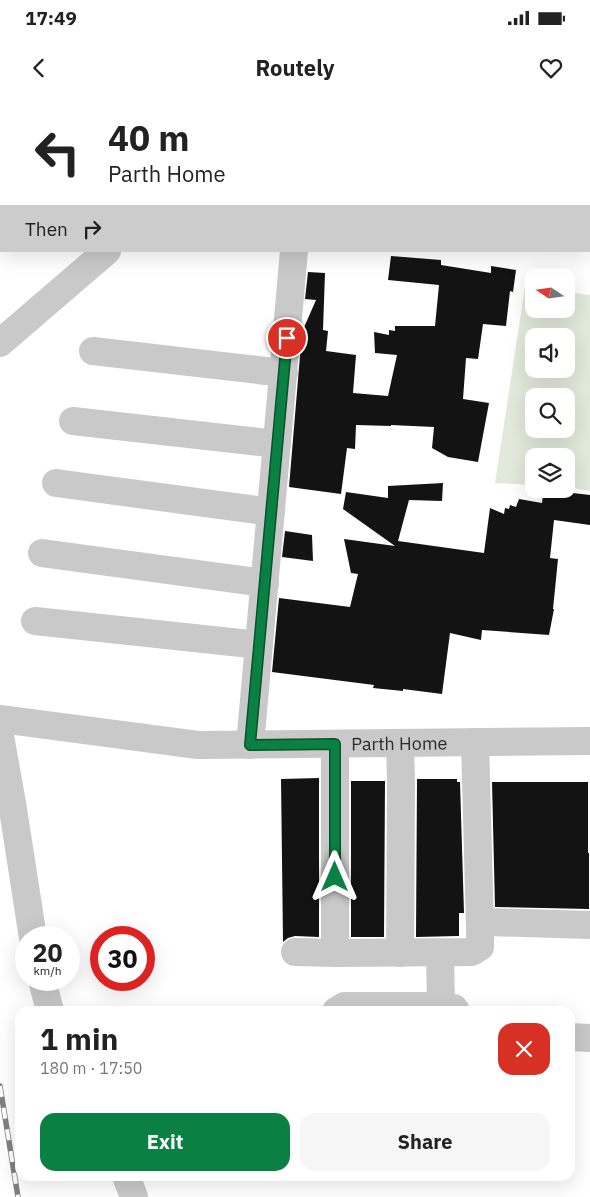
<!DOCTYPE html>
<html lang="en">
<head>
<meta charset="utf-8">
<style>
	body { margin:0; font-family:"IBM Plex Sans",sans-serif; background:#f6f6f6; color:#222; height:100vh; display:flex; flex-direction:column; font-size:19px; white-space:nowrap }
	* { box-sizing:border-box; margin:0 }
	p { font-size:16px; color:#767676 }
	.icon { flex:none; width:28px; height:28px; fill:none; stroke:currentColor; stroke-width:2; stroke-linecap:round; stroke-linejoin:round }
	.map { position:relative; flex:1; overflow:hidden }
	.drawer { position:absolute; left:15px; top:906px; width:560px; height:175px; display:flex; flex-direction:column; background:#fff; border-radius:15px; box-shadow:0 5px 20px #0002 }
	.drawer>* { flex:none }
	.guide { position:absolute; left:0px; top:0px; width:590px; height:152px; box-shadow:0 5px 20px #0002; background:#fff; color:#222; overflow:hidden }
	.needle { width:32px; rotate:283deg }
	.fabs { position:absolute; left:525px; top:168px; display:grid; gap:10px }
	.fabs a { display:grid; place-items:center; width:50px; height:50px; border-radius:10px; background:#fff; box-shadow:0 5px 20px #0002; font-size:25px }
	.speed { position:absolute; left:15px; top:826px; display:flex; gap:10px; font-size:25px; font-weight:700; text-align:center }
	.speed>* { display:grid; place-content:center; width:65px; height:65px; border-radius:50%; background:#fff; box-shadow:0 5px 20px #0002; line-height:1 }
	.speed small { font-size:12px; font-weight:400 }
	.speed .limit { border:8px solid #d22; background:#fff; color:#111 }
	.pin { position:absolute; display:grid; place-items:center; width:42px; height:42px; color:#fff; margin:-21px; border:2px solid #fff; border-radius:50%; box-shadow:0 1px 5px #0007 }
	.me { position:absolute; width:55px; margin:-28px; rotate:0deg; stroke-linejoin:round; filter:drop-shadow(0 0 4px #0008) }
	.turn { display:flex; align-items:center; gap:18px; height:105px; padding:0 25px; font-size:22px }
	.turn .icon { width:65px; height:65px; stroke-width:2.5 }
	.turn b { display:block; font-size:35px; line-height:42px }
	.then { display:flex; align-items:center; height:48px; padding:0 25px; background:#0003; gap:10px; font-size:19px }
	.round { display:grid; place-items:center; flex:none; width:52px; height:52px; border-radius:15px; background:#f6f6f6 }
	.headline { display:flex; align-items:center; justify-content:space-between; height:85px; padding:0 25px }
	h1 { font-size:30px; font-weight:800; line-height:38px }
	.action { display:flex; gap:10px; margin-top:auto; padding:10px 25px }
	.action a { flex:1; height:58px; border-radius:15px; background:#0b8043; color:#fff; font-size:20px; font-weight:800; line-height:58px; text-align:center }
	.action a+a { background:#f6f6f6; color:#222 }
	.status { display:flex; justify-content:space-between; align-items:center; height:35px; padding:0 25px; background:#fff; direction:ltr }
	.status svg { height:14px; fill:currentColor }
	header { display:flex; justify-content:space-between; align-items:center; height:65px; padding:0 25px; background:#fff; font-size:22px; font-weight:800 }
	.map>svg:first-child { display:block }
</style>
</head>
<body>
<div class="status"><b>17:49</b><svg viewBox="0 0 49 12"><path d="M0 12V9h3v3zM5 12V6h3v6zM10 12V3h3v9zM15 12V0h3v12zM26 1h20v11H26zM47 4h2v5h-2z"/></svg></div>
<header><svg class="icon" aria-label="back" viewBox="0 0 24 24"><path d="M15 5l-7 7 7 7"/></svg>Routely<svg class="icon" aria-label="heart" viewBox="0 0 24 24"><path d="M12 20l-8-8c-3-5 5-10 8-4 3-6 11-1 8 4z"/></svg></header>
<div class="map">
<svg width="590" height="1097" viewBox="0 0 590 1097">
	<rect width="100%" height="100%" fill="#fff"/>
	<path fill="#e1e9da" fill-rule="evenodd" d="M525,187L534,188V209H566V192L590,195V391L566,387V356H534V385L495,383ZM534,236H566V269H534ZM534,296H566V329H534Z"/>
	<path fill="#131313" d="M391,156L441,160V165L491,173V166L516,170L513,192L510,191L506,226L483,224L478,259L466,258L463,299L489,303L478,362L448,357L432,348L434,327L391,325V326L356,325L355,349L347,348L341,394L289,387L302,232L316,200L305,199L308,172L325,173L323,230L328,231L326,251L356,255L353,293L388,296L397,255L375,253L374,232L389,235V230L395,231V226H435L439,185L388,180Z
		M443,383L442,401L409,400L398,441L484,453L490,408L504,414L505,408L509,409L510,405L516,407L519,399L542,403L543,395L555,391L590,395V425L554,420L550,458L558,459L553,509H554L549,535L482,530L481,540L450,533L442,594L403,589V591L373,588L374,585L272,572L279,498L350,507L358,474L351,473L344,439L395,446L343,409L346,392L388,398V386Z
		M285,431L312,435L313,461L282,457Z
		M319,678V837L295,836L288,838L283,842L281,679Z
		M417,679H457V682H460L464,813H459V836L416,837Z
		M351,681H385L384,837H351Z
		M492,682H588V753H589V809L495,807Z"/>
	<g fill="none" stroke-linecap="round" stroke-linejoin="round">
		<g stroke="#c9c9c9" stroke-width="28">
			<path d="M111,1L112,0"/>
			<path d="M211,1V0"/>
			<path d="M308,1V0"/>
			<path d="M589,104L590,105"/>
			<path d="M93,251L284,273"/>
			<path d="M73,321L277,344"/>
			<path d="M56,383L271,412"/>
			<path d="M42,453L265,483"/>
			<path d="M35,521L259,545"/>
			<path id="s1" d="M0,619L198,645L590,641"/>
			<path d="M475,642L480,828"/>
			<path d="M400,643L401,684L400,853"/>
			<path d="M250,645L294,151"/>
			<path d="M295,852L335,853L472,852L480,847V828L487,822L590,825"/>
			<path d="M335,853V644"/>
			<path d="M440,853L441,906"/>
			<path d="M336,911L344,906H441L454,908L456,911"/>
			<path d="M570,937L590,938"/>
		</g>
		<path stroke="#c9c9c9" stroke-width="28" d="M282,1L284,0
			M0,243L107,151
			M0,636L12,703L33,838
			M42,880L50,911
			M126,1076L134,1097"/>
		<defs>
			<path id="rail" d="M0,986L18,1097"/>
		</defs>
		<use href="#rail" stroke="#818181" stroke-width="5.5"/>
		<use href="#rail" stroke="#fff" stroke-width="4" stroke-dasharray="11" stroke-linecap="butt"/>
	</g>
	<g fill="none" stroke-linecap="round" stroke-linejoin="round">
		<defs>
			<path id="route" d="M287,238L250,645L335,644V777"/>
		</defs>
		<use href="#route" stroke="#07532c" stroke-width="12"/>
		<use href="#route" stroke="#0b8043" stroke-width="9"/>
	</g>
	<g text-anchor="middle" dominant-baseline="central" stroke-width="5" stroke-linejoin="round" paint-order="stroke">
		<g font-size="18" fill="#2c2c2c" stroke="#fff">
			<text stroke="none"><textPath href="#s1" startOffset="401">Parth Home</textPath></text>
		</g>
	</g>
</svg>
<div class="fabs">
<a><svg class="needle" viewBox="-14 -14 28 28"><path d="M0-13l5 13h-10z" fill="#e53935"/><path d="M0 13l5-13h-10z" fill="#767676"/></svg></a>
<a><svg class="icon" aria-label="sound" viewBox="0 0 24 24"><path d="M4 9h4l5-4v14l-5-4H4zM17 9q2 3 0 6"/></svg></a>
<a><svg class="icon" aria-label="search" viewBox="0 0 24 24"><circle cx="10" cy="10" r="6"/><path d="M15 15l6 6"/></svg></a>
<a><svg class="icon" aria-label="layers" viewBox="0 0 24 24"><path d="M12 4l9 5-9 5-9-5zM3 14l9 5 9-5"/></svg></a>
</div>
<div class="speed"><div>20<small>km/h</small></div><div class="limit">30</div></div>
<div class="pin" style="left:287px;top:238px;background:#d93025"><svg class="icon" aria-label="arrive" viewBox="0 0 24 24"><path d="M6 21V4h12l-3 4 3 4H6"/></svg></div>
<svg class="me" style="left:335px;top:777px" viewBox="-20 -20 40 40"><path d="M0-17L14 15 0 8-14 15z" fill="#0b8043" stroke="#fff" stroke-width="4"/></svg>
<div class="guide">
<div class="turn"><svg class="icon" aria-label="left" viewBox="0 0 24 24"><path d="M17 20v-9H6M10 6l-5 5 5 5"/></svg><div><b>40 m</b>Parth Home</div></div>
<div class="then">Then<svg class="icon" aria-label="right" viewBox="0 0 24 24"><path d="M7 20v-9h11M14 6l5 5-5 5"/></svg></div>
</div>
<section class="drawer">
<div class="headline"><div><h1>1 min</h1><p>180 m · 17:50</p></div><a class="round" style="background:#d93025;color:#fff"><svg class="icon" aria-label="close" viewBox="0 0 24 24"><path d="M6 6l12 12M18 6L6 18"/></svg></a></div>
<div class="action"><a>Exit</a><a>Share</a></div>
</section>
</div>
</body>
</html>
